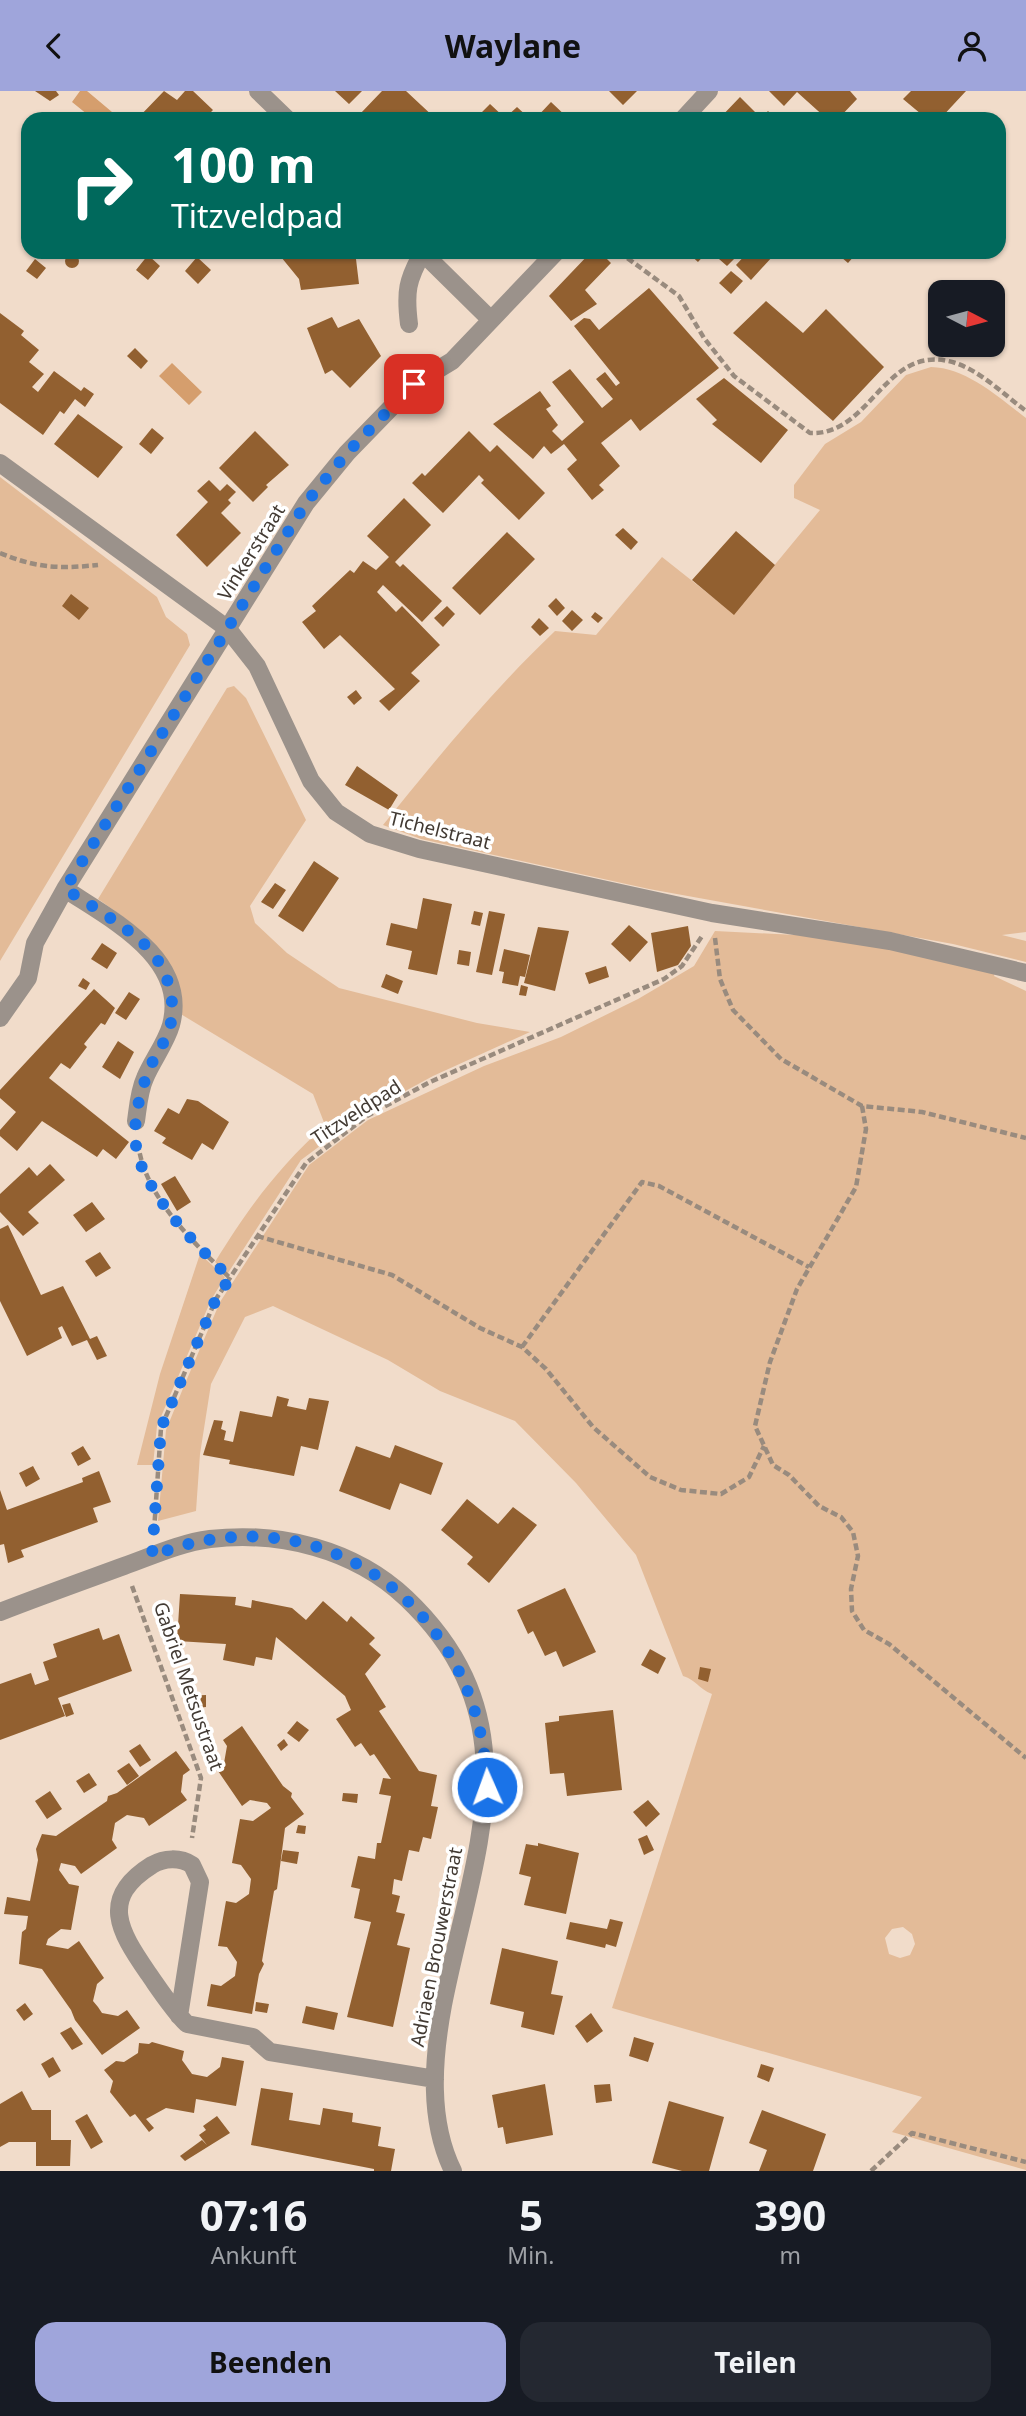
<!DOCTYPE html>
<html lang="de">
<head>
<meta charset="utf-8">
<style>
	body { margin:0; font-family:"Noto Sans",sans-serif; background:#242831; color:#f1f3f6; height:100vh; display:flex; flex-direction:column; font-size:26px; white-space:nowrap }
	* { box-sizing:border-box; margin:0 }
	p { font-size:23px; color:#9ea1a6 }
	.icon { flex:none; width:38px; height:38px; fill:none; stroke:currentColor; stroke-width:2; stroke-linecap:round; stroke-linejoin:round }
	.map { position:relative; height:2080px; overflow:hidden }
	.sheet { display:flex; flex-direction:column; background:#171b24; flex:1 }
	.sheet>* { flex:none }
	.guide { position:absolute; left:21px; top:21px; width:985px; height:147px; border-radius:21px; box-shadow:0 2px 5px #0004; background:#00695c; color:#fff; overflow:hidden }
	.needle { width:46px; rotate:96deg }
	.buttons { position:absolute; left:928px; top:189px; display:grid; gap:14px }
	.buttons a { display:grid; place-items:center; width:77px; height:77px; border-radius:14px; background:#171b24; box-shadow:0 2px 5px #0004; font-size:35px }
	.pin { position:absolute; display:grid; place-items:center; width:60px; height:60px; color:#fff; margin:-30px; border-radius:14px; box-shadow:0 4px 10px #0006 }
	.me { position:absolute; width:77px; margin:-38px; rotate:358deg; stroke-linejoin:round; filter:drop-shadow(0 0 5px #0008) }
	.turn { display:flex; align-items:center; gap:24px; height:147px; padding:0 35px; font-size:32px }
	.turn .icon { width:91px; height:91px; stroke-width:2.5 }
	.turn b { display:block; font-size:49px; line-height:60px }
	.eta { display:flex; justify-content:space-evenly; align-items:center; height:119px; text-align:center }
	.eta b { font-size:42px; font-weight:700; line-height:49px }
	.action { display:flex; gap:14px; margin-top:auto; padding:14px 35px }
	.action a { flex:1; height:80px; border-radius:21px; background:#9fa5db; color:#111; font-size:28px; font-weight:700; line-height:80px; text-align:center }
	.action a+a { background:#242831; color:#f1f3f6 }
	header { display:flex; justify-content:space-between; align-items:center; height:91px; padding:0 35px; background:#9fa5db; color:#111; font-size:32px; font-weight:700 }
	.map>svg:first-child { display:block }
</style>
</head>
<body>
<header><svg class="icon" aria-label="back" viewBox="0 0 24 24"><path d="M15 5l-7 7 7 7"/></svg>Waylane<svg class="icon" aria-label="person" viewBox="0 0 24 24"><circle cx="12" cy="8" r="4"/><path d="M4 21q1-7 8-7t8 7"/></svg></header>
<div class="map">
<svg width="1026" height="2080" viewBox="0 0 1026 2080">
	<rect width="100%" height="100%" fill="#f1dcca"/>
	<path fill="#e3bb98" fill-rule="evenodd" d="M931,276C967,277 998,306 1026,327V841L1002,844L1026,850V871L953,853L649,798L421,748L383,734C438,666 492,600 555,540L596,544L662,466L734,523L820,419L794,407V394L825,353L861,331L906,284Z
		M0,386L157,506L166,526L187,543L190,554L0,870Z
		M234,595L246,607L306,729L250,815L255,832L287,862L339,897L477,932L530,941L433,985L363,1023L301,1069L228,1182L215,1171C249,1116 277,1078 325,1034L313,1003L179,922C173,855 148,844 98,808L227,597Z
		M715,840L816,845L891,857L995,882L994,885L1026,900V2079L892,2041L922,2006L612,1917L712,1603C699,1598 695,1588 683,1585L636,1464L576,1392L515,1330L440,1300L388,1269L273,1215L245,1226L211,1293L200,1363L196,1420L158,1430L166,1339L184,1295L220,1211L309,1074L368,1029L484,975L561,946L638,908L694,875ZM903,1836L912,1843L915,1853L910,1864L900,1867L889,1863L885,1847L892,1838Z
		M200,1163L225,1186L211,1209L157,1335L153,1374H137L160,1283Z"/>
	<path fill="#d59e6d" d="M80,0H87L112,21L107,28H93L72,11Z
		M172,272L202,301L189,314L159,285Z"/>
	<path fill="#926030" d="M35,0H56L59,4L50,10Z
		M164,0L177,9L185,0H193L213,19L204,28H137Z
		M335,0H362L349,13Z
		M382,0H406L436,28H364L360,23Z
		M609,0H637L623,14Z
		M769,0H850L857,8L838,28H827L797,1L784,15Z
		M911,0H966L940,28H927L903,8Z
		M740,6L761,27L768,20L776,28H719Z
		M551,11L569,28H535Z
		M490,13L505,27L517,16L530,28H475Z
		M277,161H349L356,168L359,193L301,199L299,188Z
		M591,161H600L611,172L585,199L597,213L571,230L549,205Z
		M687,161H707L698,171Z
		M711,161H741L727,175Z
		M748,161H768L773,165L751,189L736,174Z
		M845,161L855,164L848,172L841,166Z
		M65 170a7 7 0 1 1 14 0a7 7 0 1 1-14 0Z
		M148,164L160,175L148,189L136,179Z
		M197,166L211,179L198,193L185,180Z
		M35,168L46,177L37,188L26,180Z
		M731,180L743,190L731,203L719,192Z
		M649,197L719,277L640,340L631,328L601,352L620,375L599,394L604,399L592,409L567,378L577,369L564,353L551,363L544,355L533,368L493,333L540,300L551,315L546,318L558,334L552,340L562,350L584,331L552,291L570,278L602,317L613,308L596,288L605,281L616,295L620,292L574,235L584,227L590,228L599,239Z
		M766,210L803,242L826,218L884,276L833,330L733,242Z
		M0,222L24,240L21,244L39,259L29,271L44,283L32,296L38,301L54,280L81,300L84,296L94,303L85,316L75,308L64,323L60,320L43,344L0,312Z
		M332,226L338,237L359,228L381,265L350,297L332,279L325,283L307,237Z
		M135,257L148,270L141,278L127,265Z
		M724,287L788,339L761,372L712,333L717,329L696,308Z
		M78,323L123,356L98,387L54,353Z
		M152,337L164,347L151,363L139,353Z
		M255,340L289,374L266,394L268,396L253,411L219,377Z
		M469,340L490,361L497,354L545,402L519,429L481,392L484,389L479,384L443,422L412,392L422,382L425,385Z
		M209,389L220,400L227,393L236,401L228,409L231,412L221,422L241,442L207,476L176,444L208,411L197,400Z
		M404,407L431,434L395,471L400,476L403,473L442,510L422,531L383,494L377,501L396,521L402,515L440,554L411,582L420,590L389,620L379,610L395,598L340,544L324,558L302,531L316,520L312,515L350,479L354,482L363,470L376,479L389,466L367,445Z
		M623,437L638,451L631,459L615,444Z
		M736,440L775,474L734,524L692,489Z
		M507,441L535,468L480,524L452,497Z
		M71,503L89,517L79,529L62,515Z
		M556,507L565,517L557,525L548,515Z
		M447,515L455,523L443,536L434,527Z
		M572,519L583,529L572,540L562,530Z
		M595,521L603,527L598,532L591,526Z
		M539,527L549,537L540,545L531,536Z
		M356,599L362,607L354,614L347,606Z
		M357,675L398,704L389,719L345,694Z
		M314,770L339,787L303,841L278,825Z
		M275,792L286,799L273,818L261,811Z
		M423,807L452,813L437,884L408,878L412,860L386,854L391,832L417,838Z
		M474,820L483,822L480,835L471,833Z
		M489,820L505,823L492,884L476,881Z
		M629,834L648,851L630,871L611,853Z
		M688,835L691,855L678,874L657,881L651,842Z
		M538,836L569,840L555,900L524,892Z
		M102,852L117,862L107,878L91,868Z
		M504,858L530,864L525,886L520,885L518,895L502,892L504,881L499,880Z
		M459,859L471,861L469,875L457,873Z
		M606,875L609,886L589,893L585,882Z
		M386,883L403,890L398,903L381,896Z
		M83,887L90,892L86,899L78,895Z
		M521,894L528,896L526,905L519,904Z
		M94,898L115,917L105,934L101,932L84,953L87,956L70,978L61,972L49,987L129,1051L116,1068L103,1058L97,1066L42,1030L17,1060L0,1045V1039L16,1021L0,1007V999Z
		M129,901L140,908L126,929L115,922Z
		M118,950L134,961L120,988L102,976Z
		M187,1008L198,1010L229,1031L213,1059L202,1052L192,1069L162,1052L166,1047L154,1040L168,1017L179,1023Z
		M50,1073L65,1089L28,1121L39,1132L23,1145L0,1121V1103L29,1076L37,1085Z
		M175,1085L191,1111L177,1120L161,1093Z
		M92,1111L105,1128L86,1141L73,1124Z
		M8,1134L41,1204L63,1195L90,1248L97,1245L107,1265L97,1269L87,1249L72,1255L62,1235L58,1237L62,1247L27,1265L0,1210V1138Z
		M100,1161L111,1177L96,1186L85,1170Z
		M277,1305L289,1308L287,1315L306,1319L309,1307L329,1310L318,1359L301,1355L294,1385L229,1373L230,1369L203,1364L214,1329L223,1330L221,1338L226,1340L224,1349L233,1351L240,1320L272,1326Z
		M395,1354L443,1372L431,1404L400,1392L390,1419L339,1400L356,1355L390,1367Z
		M83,1355L91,1368L78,1375L71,1362Z
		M33,1375L40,1388L26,1396L19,1382Z
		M99,1380L111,1411L93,1417L98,1431L21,1459L24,1466L8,1472L4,1453L0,1454V1399L7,1419L83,1391L82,1387Z
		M467,1408L498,1433L513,1416L537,1434L489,1492L467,1473L473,1466L441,1439Z
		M565,1497L596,1561L563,1576L556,1560L545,1565L533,1540L528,1543L517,1519Z
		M180,1503L236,1506L235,1514L251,1517L252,1509L292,1517L306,1529L323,1510L347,1531L351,1525L375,1547L369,1553L381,1564L365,1583L386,1616L379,1620L419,1680L437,1684L431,1715L438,1716L431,1748L423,1746L419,1761L409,1759L402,1790L394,1788L392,1803L400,1805L396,1821L405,1823L397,1854L410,1857L393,1936L347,1926L371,1831L354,1827L360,1798L351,1796L358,1765L375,1768L377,1752H381L391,1705L379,1703L383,1687L391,1688L374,1663L370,1665L361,1652L355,1656L336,1628L351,1619L345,1605L276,1546L272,1569L256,1566L254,1575L223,1569L226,1553L177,1550Z
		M99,1537L103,1549L119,1543L132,1580L58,1607L65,1625L0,1649V1593L31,1582L35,1594L49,1589L43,1571L57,1566L53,1553Z
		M650,1558L666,1567L658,1583L641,1574Z
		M700,1576L711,1578L708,1591L698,1588Z
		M206,1604V1616L186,1618L184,1605Z
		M70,1612L74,1623L66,1626L62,1614Z
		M613,1619L622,1699L567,1705L564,1682L550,1683L545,1632L559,1630V1625Z
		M297,1630L309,1639L299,1651L287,1642Z
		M242,1635L283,1695L292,1702L291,1706L304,1723L285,1737L277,1798L274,1800L262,1870L264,1873L259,1883L252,1923L207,1915L211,1893L221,1895L235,1885L237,1871L227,1856L218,1855L226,1810L236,1812L249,1803L251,1788L241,1774L232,1772L240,1728L253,1730L271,1717L267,1712L250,1709L242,1715L216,1677L224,1672L227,1655L223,1649Z
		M284,1648L288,1654L281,1660L277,1654Z
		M140,1653L151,1669L140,1676L129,1660Z
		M176,1660L190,1679L183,1684L181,1701L187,1709L149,1735L144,1727L127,1724L115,1732L112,1749L117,1757L81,1783L75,1775L61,1772L59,1779L69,1793L79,1795L71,1839L61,1838L48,1848L46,1854L68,1858L79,1850L104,1887L97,1893L93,1910L98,1916L102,1922L118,1925L127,1919L140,1937L102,1964L75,1929L71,1919L42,1878L19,1873L22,1841L26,1838L28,1825L4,1823L7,1806L30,1810L38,1769L36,1758L42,1743L56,1745L107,1710L108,1705L117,1702Z
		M129,1672L139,1685L127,1694L117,1680Z
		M89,1682L97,1694L84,1702L76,1690Z
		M50,1700L62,1718L47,1728L35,1710Z
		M343,1702L358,1703L357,1712L342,1710Z
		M648,1709L660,1723L646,1736L633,1721Z
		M298,1734L306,1735L305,1743L296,1742Z
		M647,1744L654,1759L644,1764L638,1748Z
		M538,1752L579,1762L566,1823L524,1814L531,1786L519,1783L526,1753L538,1755Z
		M283,1759L299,1761L297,1773L281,1770Z
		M610,1828L623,1831L616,1856L606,1853L605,1857L566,1848L570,1831L607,1838Z
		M502,1857L558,1870L551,1903L563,1905L554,1944L521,1936L524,1921L490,1913Z
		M256,1911L269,1913L267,1922L255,1920Z
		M25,1912L33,1923L24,1930L16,1919Z
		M306,1915L338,1922L334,1939L302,1932Z
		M591,1922L603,1940L587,1952L575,1935Z
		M71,1936L83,1953L72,1959L60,1942Z
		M634,1946L654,1952L648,1971L629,1965Z
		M152,1951L184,1960L182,1969L192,1983L207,1986L220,1976L222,1966L244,1970L236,2015L196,2008L194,2022L166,2017L146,2028L154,2037L149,2041L135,2023L130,2026L110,2001L113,1990L104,1979L116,1970L124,1971L138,1962L139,1952L149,1953Z
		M53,1966L61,1980L49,1987L41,1973Z
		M761,1973L774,1977L769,1991L757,1986Z
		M545,1993L553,2044L506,2053L503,2036L498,2037L492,2004Z
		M610,1993L612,2010L596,2012L594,1994Z
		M261,1997L293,2002L289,2029L320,2034L323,2017L353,2022L352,2031L381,2036L378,2055L395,2058L391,2080H374V2078L251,2054Z
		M22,2000L32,2019H51V2049H71L70,2075H36V2051H9L0,2056V2013Z
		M669,2010L724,2026L709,2080H682L652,2072Z
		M762,2019L826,2043L813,2080H759L767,2059L749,2052Z
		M87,2023L103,2051L91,2058L75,2030Z
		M217,2025L230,2042L185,2070L180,2065L202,2049L207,2054L199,2044L206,2039L203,2035Z"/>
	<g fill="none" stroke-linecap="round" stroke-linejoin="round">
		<path stroke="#998b7e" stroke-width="4.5" stroke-dasharray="7 3.5" stroke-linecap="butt" d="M619,161L679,205L704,247L734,285L810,342C870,345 884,256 948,270C977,276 1003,303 1026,320
			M0,462C36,477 59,478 98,474
			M715,847L720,888L733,919L781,968L862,1015L922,1021L1026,1047
			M862,1015L866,1038L856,1096L797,1198L770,1271L755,1335L773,1374L789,1384L819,1415L841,1426L853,1441L858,1465L851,1498L852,1520L864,1539L889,1553L1026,1667
			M138,1052C144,1105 193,1151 230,1187
			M257,1145L392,1184L480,1237L522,1256L546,1278L593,1336L650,1386L681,1399L721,1403L749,1386L764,1355
			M522,1256L642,1091L659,1095L809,1176
			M154,1440L161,1337L216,1208L306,1072L367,1025L430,991L664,888L682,875L702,845
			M132,1495L201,1687L192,1747
			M871,2080L912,2042L1026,2071"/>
		<path stroke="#9b928b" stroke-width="18" d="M258,0L287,28
			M683,28L709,0
			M422,161L491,229
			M409,233C405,201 407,189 423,161
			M0,372L228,538L257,575L311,690L336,721L370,743L419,758L712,822L890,850L1026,882
			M65,798C110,828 189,867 171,934C166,952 152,970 145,987C139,1000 138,1016 136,1030
			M0,927L28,887L35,852L65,798L306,412L347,362L414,293L452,270L556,161
			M0,1521C41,1505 83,1490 124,1475C152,1465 180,1452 210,1448C280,1440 354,1458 406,1507C537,1631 472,1765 443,1914C433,1968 428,2029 453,2080
			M179,1925L200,1791L192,1774C180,1766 164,1767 152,1774C99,1807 119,1840 148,1882C160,1899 172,1918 187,1933L253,1946L270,1961L435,1988"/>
	</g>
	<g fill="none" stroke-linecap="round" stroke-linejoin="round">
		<path stroke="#1a73e8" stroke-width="12" stroke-dasharray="0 21.6" d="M414,293L347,362L306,412L65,798C92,815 121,832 144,853C165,872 176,904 171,931C169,944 159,959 153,970C139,999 128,1043 141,1074C159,1117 197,1155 230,1187L216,1208L161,1337L152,1465C322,1396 482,1519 487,1696"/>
	</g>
	<g text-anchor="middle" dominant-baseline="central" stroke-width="7" stroke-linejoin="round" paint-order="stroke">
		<g font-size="19" fill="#423a33" stroke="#fff">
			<text transform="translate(251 461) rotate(-58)">Vinkerstraat</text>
			<text transform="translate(440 739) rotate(14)">Tichelstraat</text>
			<text transform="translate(356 1021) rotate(-33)">Titzveldpad</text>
			<text transform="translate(189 1595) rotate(71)">Gabriel Metsustraat</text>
			<text transform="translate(436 1856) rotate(-79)">Adriaen Brouwerstraat</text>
		</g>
	</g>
</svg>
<div class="buttons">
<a><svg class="needle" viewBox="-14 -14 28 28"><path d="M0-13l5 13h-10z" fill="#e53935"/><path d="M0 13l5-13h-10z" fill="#9ea1a6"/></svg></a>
</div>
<div class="pin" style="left:414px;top:293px;background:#d93025"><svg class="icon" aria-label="arrive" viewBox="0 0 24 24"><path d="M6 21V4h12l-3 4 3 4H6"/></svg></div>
<svg class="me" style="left:487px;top:1696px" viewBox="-20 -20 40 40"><circle r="17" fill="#1a73e8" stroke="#fff" stroke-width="3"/><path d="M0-11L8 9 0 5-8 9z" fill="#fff"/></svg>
<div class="guide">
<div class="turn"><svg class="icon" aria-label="right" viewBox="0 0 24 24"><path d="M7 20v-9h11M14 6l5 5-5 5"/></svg><div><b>100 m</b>Titzveldpad</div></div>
</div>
</div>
<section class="sheet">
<div class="eta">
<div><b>07:16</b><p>Ankunft</p></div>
<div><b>5</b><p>Min.</p></div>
<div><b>390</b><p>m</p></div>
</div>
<div class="action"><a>Beenden</a><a>Teilen</a></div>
</section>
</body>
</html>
